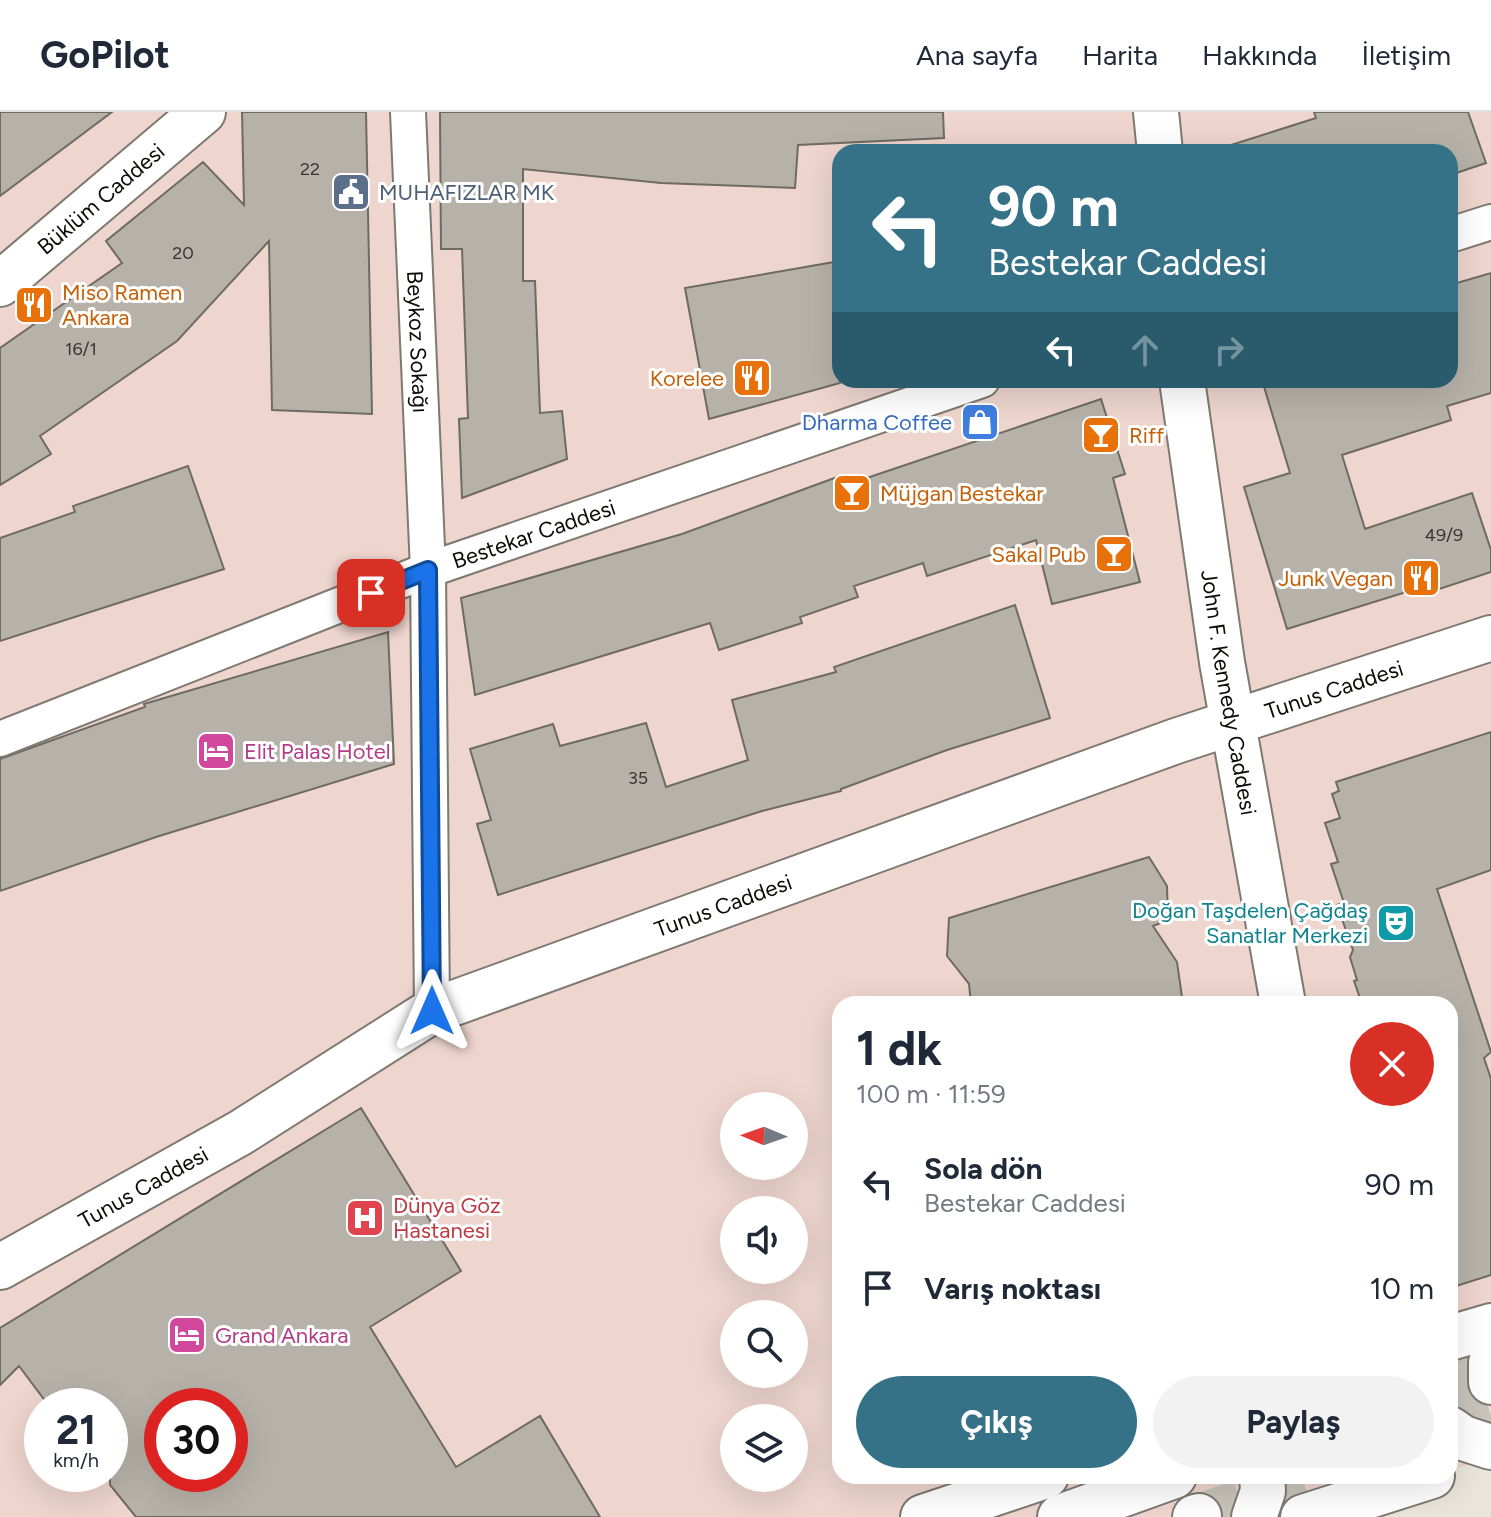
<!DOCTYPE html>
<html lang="tr">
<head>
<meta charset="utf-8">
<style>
	body { margin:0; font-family:Figtree,sans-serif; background:#f2f2f3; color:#1f2937; height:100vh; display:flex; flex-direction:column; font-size:30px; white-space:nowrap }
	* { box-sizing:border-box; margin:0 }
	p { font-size:26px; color:#747a83 }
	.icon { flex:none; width:44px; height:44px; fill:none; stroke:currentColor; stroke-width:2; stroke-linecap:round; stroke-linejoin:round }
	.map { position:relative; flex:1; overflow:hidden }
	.details { position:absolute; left:832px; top:884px; width:626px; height:488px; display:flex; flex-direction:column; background:#fff; border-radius:24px; box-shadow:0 8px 32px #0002 }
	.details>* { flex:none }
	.guide { position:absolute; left:832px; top:32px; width:626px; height:244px; border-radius:24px; box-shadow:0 8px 32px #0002; background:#357288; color:#fff; overflow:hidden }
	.needle { width:52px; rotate:272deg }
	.controls { position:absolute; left:720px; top:980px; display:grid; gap:16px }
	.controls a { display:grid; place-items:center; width:88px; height:88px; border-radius:50%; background:#fff; box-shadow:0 8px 32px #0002; font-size:40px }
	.speed { position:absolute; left:24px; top:1276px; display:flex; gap:16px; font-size:40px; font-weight:700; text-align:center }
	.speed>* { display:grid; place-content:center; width:104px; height:104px; border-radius:50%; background:#fff; box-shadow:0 8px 32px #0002; line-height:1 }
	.speed small { font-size:20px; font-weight:400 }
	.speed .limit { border:12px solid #d22; background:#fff; color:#111 }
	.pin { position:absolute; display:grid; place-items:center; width:68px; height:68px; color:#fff; margin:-34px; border-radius:16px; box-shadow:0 4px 12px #0006 }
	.me { position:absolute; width:88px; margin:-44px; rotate:0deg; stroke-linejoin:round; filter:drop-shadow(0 0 6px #0008) }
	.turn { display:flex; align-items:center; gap:28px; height:168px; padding:0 24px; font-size:36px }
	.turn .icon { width:104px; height:104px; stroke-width:2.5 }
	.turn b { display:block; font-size:56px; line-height:68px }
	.lanes { display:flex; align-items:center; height:76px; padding:0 24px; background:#0003; justify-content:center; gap:40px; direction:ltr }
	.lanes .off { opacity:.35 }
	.round { display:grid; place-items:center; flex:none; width:84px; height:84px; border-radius:42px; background:#f2f2f3 }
	.overview { display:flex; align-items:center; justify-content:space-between; height:136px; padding:0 24px }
	h1 { font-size:48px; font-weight:700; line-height:60px }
	.primary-button { display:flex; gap:16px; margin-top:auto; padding:16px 24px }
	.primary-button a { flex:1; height:92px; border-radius:48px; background:#357288; color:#fff; font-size:32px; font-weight:700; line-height:92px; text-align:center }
	.primary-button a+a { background:#f2f2f3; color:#1f2937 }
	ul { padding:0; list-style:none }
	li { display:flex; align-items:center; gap:24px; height:104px; padding:0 24px }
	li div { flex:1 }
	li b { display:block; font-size:30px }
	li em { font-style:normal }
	header { display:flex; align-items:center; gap:48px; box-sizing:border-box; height:112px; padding:0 40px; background:#fff; border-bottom:2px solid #e0e1e3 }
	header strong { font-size:38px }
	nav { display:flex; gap:44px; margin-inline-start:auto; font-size:28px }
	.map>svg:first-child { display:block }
</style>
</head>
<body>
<header>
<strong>GoPilot</strong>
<nav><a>Ana sayfa</a><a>Harita</a><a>Hakkında</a><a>İletişim</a></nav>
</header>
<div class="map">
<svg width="1491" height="1405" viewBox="0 0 1491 1405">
	<rect width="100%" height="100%" fill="#e9e5db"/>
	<path fill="#eed5ce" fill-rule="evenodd" d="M0,0H1491V1346L1450,1358V892H840V1364H1432L1303,1405H0ZM840,40H1450V268H840ZM734,994H794V1054H734ZM734,1098H794V1158H734ZM734,1202H794V1262H734ZM42,1294H110V1362H42ZM162,1294H230V1362H162ZM734,1306H794V1366H734Z"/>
	<path fill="#b7b2a9" stroke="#6e6b62" stroke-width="2" fill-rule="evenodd" d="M0,0H112L0,84Z
		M242,0H366L372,302L272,298L269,129L177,229L40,324L51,342L0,373V236L122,151L106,129L203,50L244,93Z
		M440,0H943L944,26L798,33L795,76L661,71L523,57V169H535L540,301L562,299L567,347L462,386L459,307L468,306L462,137H441Z
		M1314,0H1468L1486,51L1450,63V40H1229L1228,34L1316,6Z
		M840,149V271L709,307L685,176Z
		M1491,161V281L1447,294L1451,308L1342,343L1365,417L1472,381L1491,438V460L1421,483L1419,476L1287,517L1244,375L1290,361L1262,268H1450V173Z
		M1101,287L1125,362L1113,366L1140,470L1052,492L1036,428L927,464L923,451L854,474L858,485L800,505L802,511L719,538L710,511L475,583L461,486L682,422L840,364V375Z
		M188,354L224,457L0,529V426L75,400L73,394Z
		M1015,493L1050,606L947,638L841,677V679L762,699L498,783L477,712L491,708L470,637L553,612L560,634L646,611L666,675L748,648L732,588L836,560L834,555Z
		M388,520L394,652L156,725L0,779V647L145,595L144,592Z
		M1491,620V758L1437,777L1491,940L1484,946L1491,967V1163L1450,1176V892H1362L1354,869L1357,868L1350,845L1353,838L1337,793L1344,791L1331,752L1338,750L1325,711L1340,706L1332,682L1339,679L1336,670Z
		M1149,745L1167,774L1168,808L1153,814L1177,850L1183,892H971L969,872L947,844L949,806Z
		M361,996L461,1159L370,1215L456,1355L540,1304L600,1405H136L110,1373V1294H49L19,1254L0,1273V1216ZM162,1294H230V1362H162Z"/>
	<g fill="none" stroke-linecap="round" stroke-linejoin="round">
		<path stroke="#c8c4bb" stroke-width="44" stroke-dasharray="44 22" stroke-linecap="butt" d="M1450,1272L1491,1259
			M1450,1318L1491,1304
			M1199,1404L1315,1364"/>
		<defs>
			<g id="street">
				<path id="s1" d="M408,0L428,458L432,899"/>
				<path d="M1450,123L1491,110"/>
				<path id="s2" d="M0,627L428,458L982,268"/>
			</g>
			<g id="secondary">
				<path d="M1156,0L1160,40"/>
				<path id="s3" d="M0,172L203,0"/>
				<path id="s4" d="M1182,268L1222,550L1283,892"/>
				<path id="s5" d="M0,1155L240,1021L432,899L1176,629L1491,526"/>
			</g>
			<path id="primary" d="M1450,1226L1491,1214
				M1491,1251V1270
				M1450,1317L1463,1326L1491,1335
				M923,1405L1046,1364
				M1060,1405L1174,1364
				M1195,1405L1199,1404
				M1254,1405L1263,1379L1262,1364
				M1303,1405L1432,1364"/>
		</defs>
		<use href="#street" stroke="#7e7a71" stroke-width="38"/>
		<use href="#secondary" stroke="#7e7a71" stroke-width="48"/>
		<use href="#primary" stroke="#7e7a71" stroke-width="48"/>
		<use href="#street" stroke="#fff" stroke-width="34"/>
		<use href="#secondary" stroke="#fff" stroke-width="44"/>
		<use href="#primary" stroke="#fff" stroke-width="44"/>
	</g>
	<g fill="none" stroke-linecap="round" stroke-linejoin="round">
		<defs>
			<path id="route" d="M371,481L428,458L432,899"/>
		</defs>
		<use href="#route" stroke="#114b97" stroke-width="20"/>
		<use href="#route" stroke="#1a73e8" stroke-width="14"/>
	</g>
	<defs>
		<symbol id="civic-square" viewBox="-11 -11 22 22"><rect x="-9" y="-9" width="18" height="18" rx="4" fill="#5c6f8a" stroke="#fff"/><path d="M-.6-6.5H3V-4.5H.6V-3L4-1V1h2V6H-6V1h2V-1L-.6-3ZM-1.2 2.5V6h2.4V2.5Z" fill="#fff"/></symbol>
		<symbol id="restaurant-square" viewBox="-11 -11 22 22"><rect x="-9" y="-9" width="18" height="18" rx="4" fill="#e8710a" stroke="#fff"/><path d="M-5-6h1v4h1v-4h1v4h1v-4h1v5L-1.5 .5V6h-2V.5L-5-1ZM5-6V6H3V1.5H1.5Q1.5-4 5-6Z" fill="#fff"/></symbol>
		<symbol id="shop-square" viewBox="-11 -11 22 22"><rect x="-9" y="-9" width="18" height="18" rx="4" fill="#3f7fe0" stroke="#fff"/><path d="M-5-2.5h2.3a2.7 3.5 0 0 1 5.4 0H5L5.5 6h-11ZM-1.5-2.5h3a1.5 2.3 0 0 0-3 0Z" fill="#fff"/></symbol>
		<symbol id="bar-square" viewBox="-11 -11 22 22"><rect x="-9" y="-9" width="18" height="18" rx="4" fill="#e8710a" stroke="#fff"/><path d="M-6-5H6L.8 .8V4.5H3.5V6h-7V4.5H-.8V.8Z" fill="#fff"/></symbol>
		<symbol id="hotel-square" viewBox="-11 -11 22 22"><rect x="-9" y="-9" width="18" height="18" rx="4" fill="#d1479c" stroke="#fff"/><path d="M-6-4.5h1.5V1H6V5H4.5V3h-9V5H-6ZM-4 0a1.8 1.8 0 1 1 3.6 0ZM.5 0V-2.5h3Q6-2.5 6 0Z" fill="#fff"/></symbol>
		<symbol id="theatre-square" viewBox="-11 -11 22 22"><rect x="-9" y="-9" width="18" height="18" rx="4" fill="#0f9aa8" stroke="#fff"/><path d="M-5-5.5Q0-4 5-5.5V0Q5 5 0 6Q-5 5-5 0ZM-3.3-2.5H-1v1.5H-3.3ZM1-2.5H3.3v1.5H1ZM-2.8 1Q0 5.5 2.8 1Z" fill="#fff"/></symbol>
		<symbol id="hospital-square" viewBox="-11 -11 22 22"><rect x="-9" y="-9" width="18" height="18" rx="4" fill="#e0444e" stroke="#fff"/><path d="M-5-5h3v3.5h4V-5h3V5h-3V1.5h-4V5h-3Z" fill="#fff"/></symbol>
	</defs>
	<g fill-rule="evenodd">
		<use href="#civic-square" x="329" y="58" width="44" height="44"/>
		<use href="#restaurant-square" x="12" y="171" width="44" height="44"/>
		<use href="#restaurant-square" x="730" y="244" width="44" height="44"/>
		<use href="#shop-square" x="958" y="288" width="44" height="44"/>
		<use href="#bar-square" x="1079" y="301" width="44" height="44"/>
		<use href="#bar-square" x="830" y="359" width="44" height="44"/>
		<use href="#bar-square" x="1092" y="420" width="44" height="44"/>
		<use href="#restaurant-square" x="1399" y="444" width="44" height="44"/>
		<use href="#hotel-square" x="194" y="617" width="44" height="44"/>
		<use href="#theatre-square" x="1374" y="789" width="44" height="44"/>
		<use href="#hospital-square" x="343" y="1084" width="44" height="44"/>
		<use href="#hotel-square" x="165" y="1201" width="44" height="44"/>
	</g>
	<g text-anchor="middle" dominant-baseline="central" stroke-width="6" stroke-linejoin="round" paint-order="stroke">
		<g font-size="18" fill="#383530">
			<text x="310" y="57">22</text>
			<text x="183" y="141">20</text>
			<text x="81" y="237">16/1</text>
			<text x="1444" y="423">49/9</text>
			<text x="638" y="666">35</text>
		</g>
		<g font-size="22" fill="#4e5e75" stroke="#fff" text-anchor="start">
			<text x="379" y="80">MUHAFIZLAR MK</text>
		</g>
		<g font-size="22" fill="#0d0b08" stroke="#fff">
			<text stroke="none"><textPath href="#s3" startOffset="132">Büklüm Caddesi</textPath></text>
			<text stroke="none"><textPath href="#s1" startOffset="230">Beykoz Sokağı</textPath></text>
			<text stroke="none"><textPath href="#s2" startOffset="572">Bestekar Caddesi</textPath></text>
			<text stroke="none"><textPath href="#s5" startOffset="1460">Tunus Caddesi</textPath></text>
			<text stroke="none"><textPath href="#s4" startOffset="316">John F. Kennedy Caddesi</textPath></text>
			<text stroke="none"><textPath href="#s5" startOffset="812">Tunus Caddesi</textPath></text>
			<text stroke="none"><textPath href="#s5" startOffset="164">Tunus Caddesi</textPath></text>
		</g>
		<g font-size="22" fill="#c56008" stroke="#fff" text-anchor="start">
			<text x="62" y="180">Miso Ramen<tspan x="62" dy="25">Ankara</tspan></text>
			<text x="724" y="266" text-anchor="end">Korelee</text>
			<text x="1129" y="323">Riff</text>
			<text x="880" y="381">Müjgan Bestekar</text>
			<text x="1086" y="442" text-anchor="end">Sakal Pub</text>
			<text x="1393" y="466" text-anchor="end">Junk Vegan</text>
		</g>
		<g font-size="22" fill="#366cbe" stroke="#fff" text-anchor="end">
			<text x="952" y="310">Dharma Coffee</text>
		</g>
		<g font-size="22" fill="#b23c85" stroke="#fff" text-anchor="start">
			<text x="244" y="639">Elit Palas Hotel</text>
			<text x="215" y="1223">Grand Ankara</text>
		</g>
		<g font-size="22" fill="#0d838f" stroke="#fff" text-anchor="end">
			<text x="1368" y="798">Doğan Taşdelen Çağdaş<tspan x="1368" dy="25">Sanatlar Merkezi</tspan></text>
		</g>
		<g font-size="22" fill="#be3a42" stroke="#fff" text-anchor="start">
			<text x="393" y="1093">Dünya Göz<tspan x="393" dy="25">Hastanesi</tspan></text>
		</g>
	</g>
</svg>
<div class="controls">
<a><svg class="needle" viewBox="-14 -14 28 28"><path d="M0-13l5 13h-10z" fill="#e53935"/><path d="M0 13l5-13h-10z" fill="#747a83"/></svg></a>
<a><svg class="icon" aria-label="sound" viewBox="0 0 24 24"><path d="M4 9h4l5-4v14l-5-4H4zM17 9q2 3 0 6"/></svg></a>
<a><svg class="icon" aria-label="search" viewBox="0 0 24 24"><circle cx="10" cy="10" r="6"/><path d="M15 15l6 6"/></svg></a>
<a><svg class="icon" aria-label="layers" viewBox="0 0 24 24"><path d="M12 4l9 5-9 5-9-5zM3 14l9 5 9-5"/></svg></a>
</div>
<div class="speed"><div>21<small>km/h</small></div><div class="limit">30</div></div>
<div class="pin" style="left:371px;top:481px;background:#d93025"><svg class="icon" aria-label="arrive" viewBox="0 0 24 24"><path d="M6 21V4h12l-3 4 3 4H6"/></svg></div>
<svg class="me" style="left:432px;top:899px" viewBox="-20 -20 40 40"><path d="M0-17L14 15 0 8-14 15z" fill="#1a73e8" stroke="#fff" stroke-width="4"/></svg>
<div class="guide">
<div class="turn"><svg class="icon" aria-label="left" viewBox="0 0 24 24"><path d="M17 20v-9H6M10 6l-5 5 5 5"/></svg><div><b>90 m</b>Bestekar Caddesi</div></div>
<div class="lanes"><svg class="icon" aria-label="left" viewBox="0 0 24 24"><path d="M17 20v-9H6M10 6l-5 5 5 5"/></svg><svg class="icon off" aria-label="ahead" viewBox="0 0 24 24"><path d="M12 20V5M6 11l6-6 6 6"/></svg><svg class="icon off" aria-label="right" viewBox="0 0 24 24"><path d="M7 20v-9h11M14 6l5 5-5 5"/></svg></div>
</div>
<section class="details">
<div class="overview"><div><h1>1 dk</h1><p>100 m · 11:59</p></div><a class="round" style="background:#d93025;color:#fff"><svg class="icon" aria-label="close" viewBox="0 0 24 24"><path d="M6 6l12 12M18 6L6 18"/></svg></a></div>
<ul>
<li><svg class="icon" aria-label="left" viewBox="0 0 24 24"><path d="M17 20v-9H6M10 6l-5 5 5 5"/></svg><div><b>Sola dön</b><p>Bestekar Caddesi</p></div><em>90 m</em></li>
<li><svg class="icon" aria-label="arrive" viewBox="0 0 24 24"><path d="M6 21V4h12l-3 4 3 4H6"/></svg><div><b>Varış noktası</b></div><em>10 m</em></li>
</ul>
<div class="primary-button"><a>Çıkış</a><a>Paylaş</a></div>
</section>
</div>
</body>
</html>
